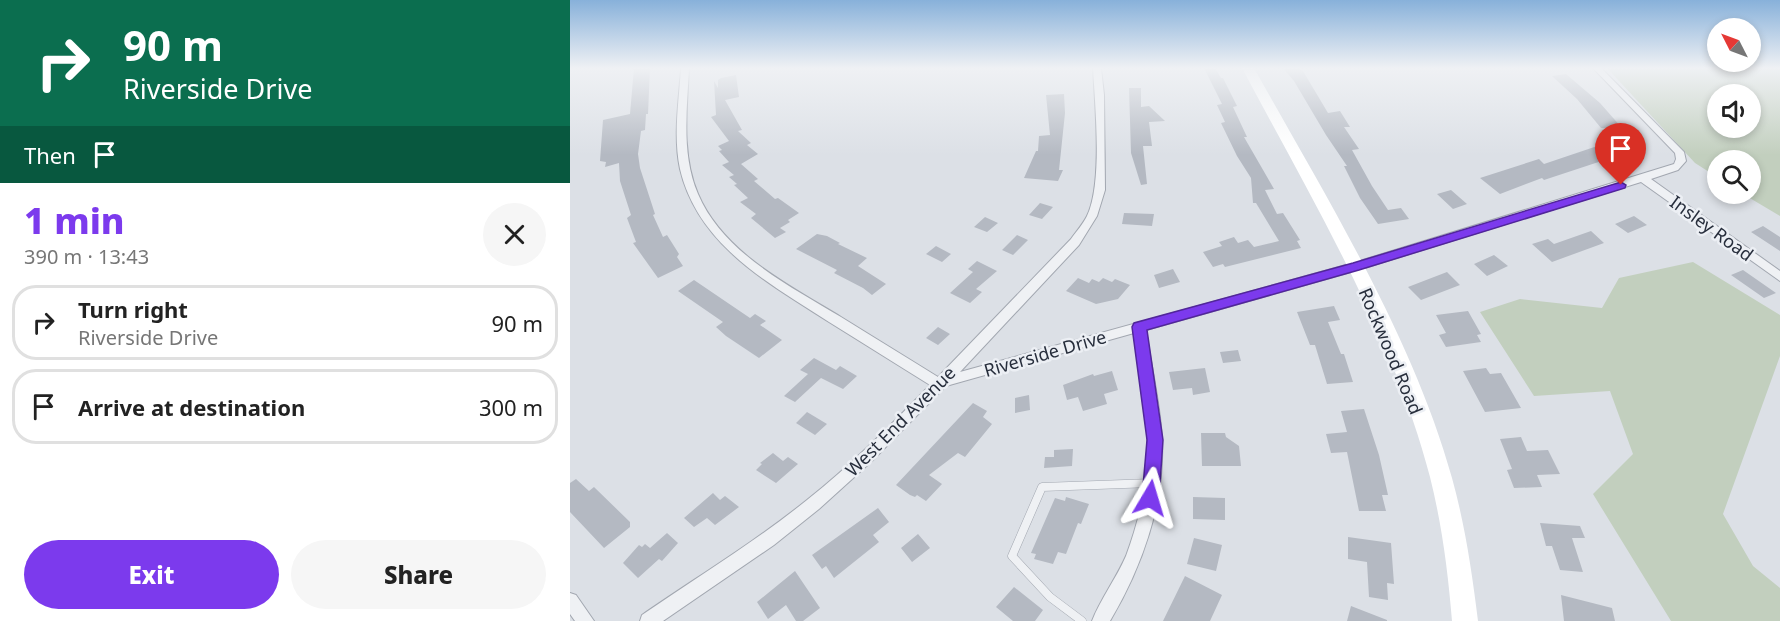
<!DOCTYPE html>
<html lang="en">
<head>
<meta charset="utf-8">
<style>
	body { margin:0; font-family:"Noto Sans",sans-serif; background:#f6f6f6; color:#222; height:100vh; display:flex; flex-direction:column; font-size:22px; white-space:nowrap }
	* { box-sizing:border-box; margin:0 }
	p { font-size:20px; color:#767676 }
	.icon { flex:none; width:33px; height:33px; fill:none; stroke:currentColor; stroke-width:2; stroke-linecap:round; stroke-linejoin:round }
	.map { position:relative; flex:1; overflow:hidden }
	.sheet { display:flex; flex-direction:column; background:#fff; width:570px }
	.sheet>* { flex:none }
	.hud { background:#0b6e4f; color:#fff; overflow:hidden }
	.needle { width:39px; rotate:312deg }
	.tools { position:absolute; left:1137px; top:18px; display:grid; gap:12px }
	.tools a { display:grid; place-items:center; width:54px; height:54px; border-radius:50%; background:#fff; box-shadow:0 3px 9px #0003; font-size:30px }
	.pin { position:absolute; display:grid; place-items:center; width:51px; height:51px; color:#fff; margin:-62px -26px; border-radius:50% 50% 50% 0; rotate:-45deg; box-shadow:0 0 6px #0007 }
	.pin .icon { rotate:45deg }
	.me { position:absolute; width:66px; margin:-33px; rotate:7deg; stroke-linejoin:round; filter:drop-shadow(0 0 4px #0008) }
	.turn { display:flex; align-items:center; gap:21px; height:126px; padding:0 24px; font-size:27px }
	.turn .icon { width:78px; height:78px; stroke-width:2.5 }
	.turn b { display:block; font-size:42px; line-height:51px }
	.then { display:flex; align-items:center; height:57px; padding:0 24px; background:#0003; gap:12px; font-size:22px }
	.round { display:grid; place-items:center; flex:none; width:63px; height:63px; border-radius:32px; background:#f6f6f6 }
	.overview { display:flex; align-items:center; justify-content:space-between; height:102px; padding:0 24px }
	h1 { font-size:36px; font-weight:800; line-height:45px; color:#7c3aed }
	.primary-button { display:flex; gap:12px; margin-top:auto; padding:12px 24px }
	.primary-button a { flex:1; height:69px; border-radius:36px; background:#7c3aed; color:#fff; font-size:24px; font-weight:800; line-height:69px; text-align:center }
	.primary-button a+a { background:#f6f6f6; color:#222 }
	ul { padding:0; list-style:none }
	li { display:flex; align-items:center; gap:18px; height:75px; margin:0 12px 9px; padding:0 12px; border:3px solid #e0e0e0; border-radius:24px }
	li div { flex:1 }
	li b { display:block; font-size:22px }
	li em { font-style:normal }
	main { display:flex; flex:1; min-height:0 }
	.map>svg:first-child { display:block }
</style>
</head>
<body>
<main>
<section class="sheet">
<div class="hud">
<div class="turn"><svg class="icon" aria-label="right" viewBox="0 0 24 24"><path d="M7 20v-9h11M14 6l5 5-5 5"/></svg><div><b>90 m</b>Riverside Drive</div></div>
<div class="then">Then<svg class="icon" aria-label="arrive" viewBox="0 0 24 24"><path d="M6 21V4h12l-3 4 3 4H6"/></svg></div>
</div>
<div class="overview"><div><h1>1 min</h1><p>390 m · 13:43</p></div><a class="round"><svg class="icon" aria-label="close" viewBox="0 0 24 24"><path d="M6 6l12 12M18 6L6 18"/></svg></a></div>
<ul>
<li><svg class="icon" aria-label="right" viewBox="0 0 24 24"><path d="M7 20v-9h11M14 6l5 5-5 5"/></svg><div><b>Turn right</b><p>Riverside Drive</p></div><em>90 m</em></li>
<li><svg class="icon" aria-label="arrive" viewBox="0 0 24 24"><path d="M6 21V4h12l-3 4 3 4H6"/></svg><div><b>Arrive at destination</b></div><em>300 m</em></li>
</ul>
<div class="primary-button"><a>Exit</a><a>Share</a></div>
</section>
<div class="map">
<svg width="1210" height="621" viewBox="0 0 1210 621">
	<rect width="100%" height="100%" fill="#dce0e6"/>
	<path fill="#c2cfbe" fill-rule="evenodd" d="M1037,68H1210V216L1173,194H1180V160H1148L1147,177L1125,163ZM1148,94H1180V128H1148Z
		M1123,262L1210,315V356L1153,514L1183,566L1210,588V621H1101L1023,494L1063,454L1040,391L964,396L910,312L950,299L1032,308L1049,278Z"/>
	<path fill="#b4b9c2" d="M64,68H80L78,114H76L75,130L71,131L68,154L70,168L85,214L83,215L93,237L97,235L109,254L107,257L113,266L88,278L63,243L66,242L57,218L61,215L50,181L49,163L35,167L36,162L30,161L33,120L60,114Z
		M634,68H645L651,78H653L667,106L663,107L677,137H674L704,189L695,190L707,214L713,213L730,240L727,241L731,248L655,267L653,264L643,267L633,252L652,246L649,242L664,237L668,243L678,240L684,247L709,241L686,203H683L681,178L667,156L651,123L655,122L647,105L652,104Z
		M713,68H728L733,71L758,113L770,111L780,127H774L789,149L782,150L802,186L818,210L831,208L839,219L808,224L790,198L774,166H777L756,135L724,81Z
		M996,74L1030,103L1052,128H1031L1007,99L982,76Z
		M166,75L169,97L155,100L172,130L168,131L181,143L177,145L188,154L171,164L188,179L184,181L205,199L208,198L229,213L218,220L220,222L210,228L216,232L205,238L181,218L186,214L170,202L178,198L164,185L167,184L159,177L164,175L152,165L159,162L149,151L152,150L148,146L159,141L141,117L146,115L144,81L148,88V80L151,78Z
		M559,88H571V107L579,106L595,121L579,122L582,146H573L577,184L571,185L561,153Z
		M494,94L495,113L489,170H493L488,181L454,178L466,151H468L469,136L480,135L476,95Z
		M1054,137L1071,148L974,180L972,178L930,194L910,178L969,159L974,164Z
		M881,190L897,204L883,209L867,194Z
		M470,203L483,207L472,219L459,215Z
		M554,213L584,214L582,226L552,224Z
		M1064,216L1077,225L1058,233L1045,224Z
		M415,217L428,223L417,232L404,227Z
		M1193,226L1210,237V251L1181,232Z
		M1021,231L1034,243L982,262L962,244L978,239L984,244Z
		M247,234L257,236L270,243L268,244L297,258L288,266L316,284L302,295L293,288L264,273L267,270L226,249Z
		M447,235L458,240L443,255L432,250Z
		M366,246L381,254L372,262L356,254Z
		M924,255L938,266L917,276L904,264Z
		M407,261L427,271L406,289L412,292L400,303L380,293L403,272L398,269Z
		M603,269L610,282L589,288L584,275Z
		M1173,270L1206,293L1194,298L1161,275Z
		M877,272L890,285L851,300L838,287Z
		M508,278L519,283L522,279L529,282L533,278L542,282L545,279L560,285L548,299L526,304L496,291Z
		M124,280L180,318L185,314L196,321L190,325L212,340L189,358L156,336L146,327L153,322L108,291Z
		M764,306L770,320L758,322L771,354H774L783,382L757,384L745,345H740L727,312Z
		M898,311L911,334L907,335L911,342L876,347L869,335L876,333L866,315Z
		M368,327L380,334L368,345L356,338Z
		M668,350L671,361L653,363L650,352Z
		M244,358L266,370L270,366L287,376L273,389L251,378L225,402L214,396L238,374L230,370Z
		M635,368L640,392L623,395L622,388L603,390L599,372Z
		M916,368L920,374L931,373L951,408L915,412L893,371Z
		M542,371L548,390L534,394L537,404L513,411L508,397L497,400L493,385L523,374L524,376Z
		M459,395L460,410L445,413V398Z
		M403,403L417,411L413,417L422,424L395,457L388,453L359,475L372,484L356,501L347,495L345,497L340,495L326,485Z
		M794,409L809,455L818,495H812L816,511H789L777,452L761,453L756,434L777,432L771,411Z
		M237,412L257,424L245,435L226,423Z
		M631,433H655L656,437L669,446L671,466H632Z
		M951,437L957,451L978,450L990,474L967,475L972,487L944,488L937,470L942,469L930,439Z
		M503,449L502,466L474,468L475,457H484V450Z
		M203,453L213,461L218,457L228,464L206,483L186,470L192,464L190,463Z
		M6,479L19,491L24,487L60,522V527L34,548L0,512V483Z
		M143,493L150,500L155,496L169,507L145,525L137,518L124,527L114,518Z
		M496,497L519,504L511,524L508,523L496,554L488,552L483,564L464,559L466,554L461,553L485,498L495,501Z
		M623,497L655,498V520L623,519Z
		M308,508L319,522L303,535L309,542L264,578L256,566L252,569L242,555Z
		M970,523L1010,526L1015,538H1002L1013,572L990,570L982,546H976Z
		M97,533L108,543L92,561L89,559L68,578L53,563L69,545L72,547L75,544L80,548Z
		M348,534L360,548L342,562L331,548Z
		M778,537L821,543L824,584L817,583L818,600L799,597L797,562L778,559Z
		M624,538L652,545L646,571L617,564Z
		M225,571L250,608L233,621H226L216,605L198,619L187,602Z
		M615,576L652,595L640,621H593Z
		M444,587L473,610L465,621H443L426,607Z
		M991,595L1042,608L1045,621H994Z
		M781,606L817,620V621H777Z"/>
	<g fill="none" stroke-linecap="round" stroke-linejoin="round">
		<defs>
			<path id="lane" d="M512,621L480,597L442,556L472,487L582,483"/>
			<path id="street" d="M111,68H119C117,110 111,154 128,194C153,253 220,286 271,317C303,337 336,357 368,377L501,239C506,232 513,224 517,216C533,183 525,105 523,68H531L534,95L535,190L527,216L509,245L390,372L783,263L1104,164L1106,159L1105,153L1023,68H1031L1114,152L1116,161L1108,170L1081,179L1210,271V281L1071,182L788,270L576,330C581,366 590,402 592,439C595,503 572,567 540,621H522C531,598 546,579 556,556C571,516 580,472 577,429C575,397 568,365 564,333L376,386L302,461L249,509L204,545L93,621H70L72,615C127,577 185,542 237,500C281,465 321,425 360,385C326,364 293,343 259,322C198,283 128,245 110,169C103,136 109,101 111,68Z
				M0,593L6,595L24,621H5L0,614Z"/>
		</defs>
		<use href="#lane" stroke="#a2a7b0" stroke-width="9"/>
		<use href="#street" stroke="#a2a7b0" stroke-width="2"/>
		<use href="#lane" stroke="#eff1f4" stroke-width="8"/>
		<use href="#street" fill="#eff1f4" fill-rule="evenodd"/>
		<path fill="#fff" fill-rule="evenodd" d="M672,68H684C755,195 843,337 882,478C895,525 902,572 908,621H882C878,572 872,525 860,477C823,334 741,198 672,68Z"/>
	</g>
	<linearGradient id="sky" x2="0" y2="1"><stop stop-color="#88b1da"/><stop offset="0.44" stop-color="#eff1f4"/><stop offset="1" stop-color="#eff1f4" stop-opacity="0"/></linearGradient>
	<rect width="1210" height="155" fill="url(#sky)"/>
	<path fill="#7c3aed" stroke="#51269a" stroke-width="1.5" d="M1051,182L1056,185L1055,188L789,270L577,330L593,440L589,498L586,503L580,506L574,503L572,498L577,440L562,327L564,323L783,263Z"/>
	<g text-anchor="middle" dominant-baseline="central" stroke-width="5" stroke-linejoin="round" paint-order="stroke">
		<g font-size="18" fill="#272e3c" stroke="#eceff4">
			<text transform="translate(1142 228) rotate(36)">Insley Road</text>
			<text transform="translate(821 351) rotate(67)">Rockwood Road</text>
			<text transform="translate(475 353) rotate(-16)">Riverside Drive</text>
			<text transform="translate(330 421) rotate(-45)">West End Avenue</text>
		</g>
	</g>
</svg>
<div class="tools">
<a><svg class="needle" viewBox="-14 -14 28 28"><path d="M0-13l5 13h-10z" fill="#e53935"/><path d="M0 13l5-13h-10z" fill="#767676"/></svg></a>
<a><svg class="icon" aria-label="sound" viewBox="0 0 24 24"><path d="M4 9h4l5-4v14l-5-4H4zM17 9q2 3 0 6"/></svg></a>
<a><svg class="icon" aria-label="search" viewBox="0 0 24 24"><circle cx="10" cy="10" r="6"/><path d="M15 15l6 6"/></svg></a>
</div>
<div class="pin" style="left:1051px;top:185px;background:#d93025"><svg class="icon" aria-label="arrive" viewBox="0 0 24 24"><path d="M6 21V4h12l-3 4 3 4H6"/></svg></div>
<svg class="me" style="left:580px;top:498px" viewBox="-20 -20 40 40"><path d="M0-17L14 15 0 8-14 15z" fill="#7c3aed" stroke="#fff" stroke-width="4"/></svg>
</div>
</main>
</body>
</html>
